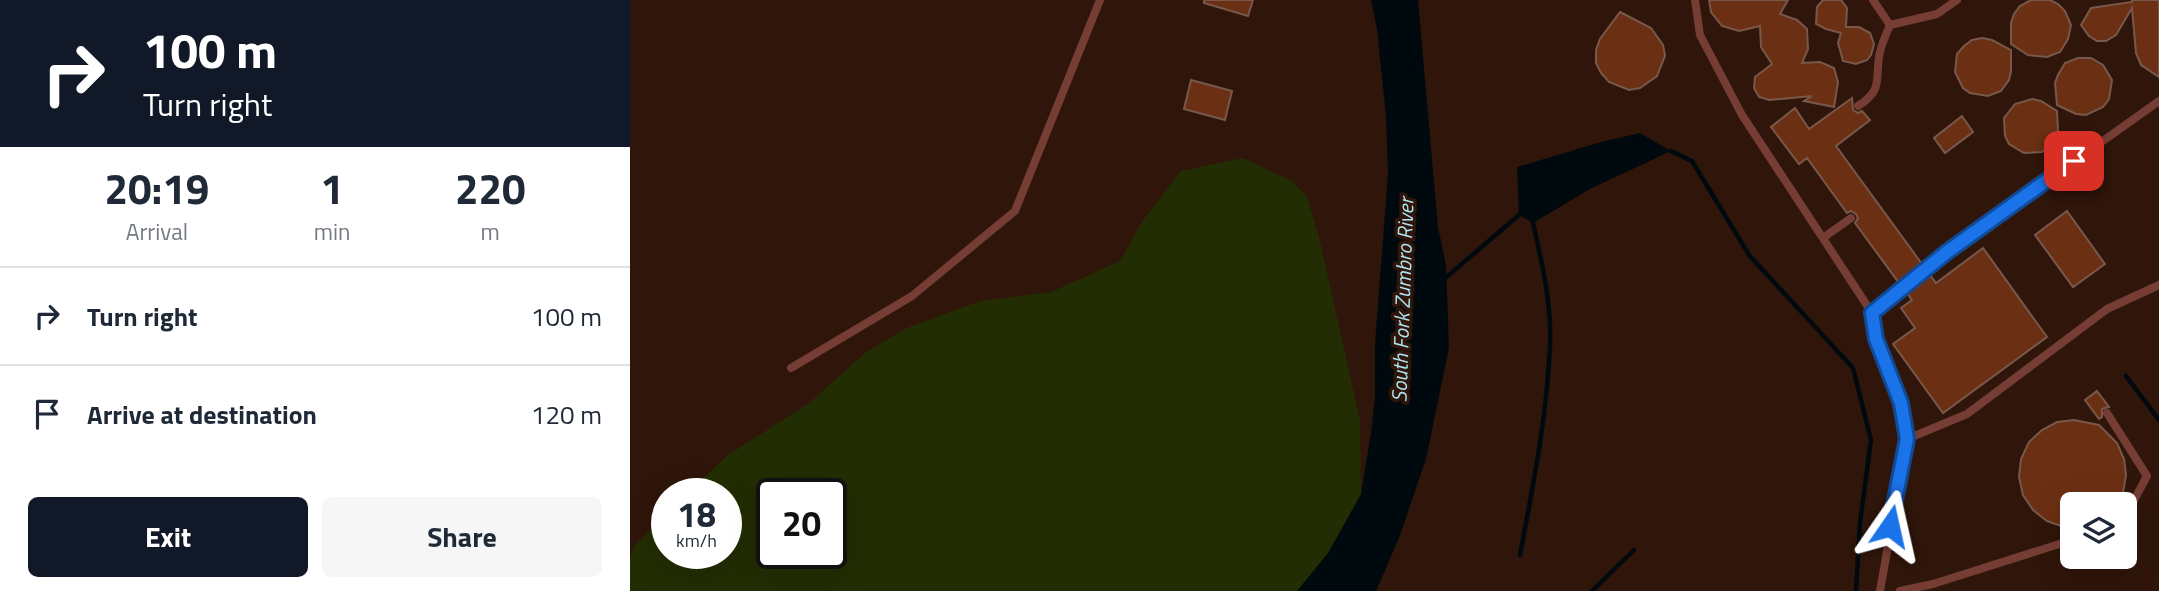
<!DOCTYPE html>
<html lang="en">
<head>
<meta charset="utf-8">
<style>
	body { margin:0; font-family:"Titillium Web",sans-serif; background:#f6f6f7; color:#1f2937; height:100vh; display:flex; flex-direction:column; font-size:26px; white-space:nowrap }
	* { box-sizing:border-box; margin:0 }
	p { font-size:23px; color:#747a83 }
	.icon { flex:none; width:38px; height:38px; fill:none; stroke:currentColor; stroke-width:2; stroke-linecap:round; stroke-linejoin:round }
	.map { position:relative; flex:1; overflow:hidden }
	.drawer { display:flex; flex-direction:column; background:#fff; width:630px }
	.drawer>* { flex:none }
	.top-card { background:#111827; color:#fff; overflow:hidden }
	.tools { position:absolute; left:1430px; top:492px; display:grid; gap:14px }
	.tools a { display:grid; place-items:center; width:77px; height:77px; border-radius:10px; background:#fff; box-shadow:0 7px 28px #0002; font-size:35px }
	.speed { position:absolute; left:21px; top:478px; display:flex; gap:14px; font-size:35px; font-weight:700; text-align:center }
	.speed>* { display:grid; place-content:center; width:91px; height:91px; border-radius:50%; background:#fff; box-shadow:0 7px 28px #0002; line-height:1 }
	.speed small { font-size:18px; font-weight:400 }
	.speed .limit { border:4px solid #111; border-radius:10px; background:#fff; color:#111 }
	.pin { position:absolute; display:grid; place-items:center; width:60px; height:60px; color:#fff; margin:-30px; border-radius:14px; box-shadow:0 4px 10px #0006 }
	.me { position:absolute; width:77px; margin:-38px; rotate:11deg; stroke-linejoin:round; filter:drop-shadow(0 0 5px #0008) }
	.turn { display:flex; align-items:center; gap:24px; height:147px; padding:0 28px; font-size:32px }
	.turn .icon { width:91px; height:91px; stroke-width:2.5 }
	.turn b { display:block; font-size:49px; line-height:60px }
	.eta { display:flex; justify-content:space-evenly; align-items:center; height:119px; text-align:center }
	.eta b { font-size:42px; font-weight:700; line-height:49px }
	.primary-button { display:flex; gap:14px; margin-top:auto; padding:14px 28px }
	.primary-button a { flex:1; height:80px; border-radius:10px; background:#111827; color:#fff; font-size:28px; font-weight:700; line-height:80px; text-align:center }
	.primary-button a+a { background:#f6f6f7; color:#1f2937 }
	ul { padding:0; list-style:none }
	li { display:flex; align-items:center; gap:21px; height:98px; padding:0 28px; border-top:2px solid #e0e1e3 }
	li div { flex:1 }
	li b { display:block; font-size:26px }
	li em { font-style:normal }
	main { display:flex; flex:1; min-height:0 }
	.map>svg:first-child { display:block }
</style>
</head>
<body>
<main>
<section class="drawer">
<div class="top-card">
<div class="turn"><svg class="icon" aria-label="right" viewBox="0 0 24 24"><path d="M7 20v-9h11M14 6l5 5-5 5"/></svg><div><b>100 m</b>Turn right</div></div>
</div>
<div class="eta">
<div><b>20:19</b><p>Arrival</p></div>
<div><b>1</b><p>min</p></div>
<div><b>220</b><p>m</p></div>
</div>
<ul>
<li><svg class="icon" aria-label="right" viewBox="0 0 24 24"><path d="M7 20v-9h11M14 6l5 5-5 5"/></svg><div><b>Turn right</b></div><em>100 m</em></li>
<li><svg class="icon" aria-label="arrive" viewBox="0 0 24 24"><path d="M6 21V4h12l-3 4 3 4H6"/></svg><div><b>Arrive at destination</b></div><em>120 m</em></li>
</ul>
<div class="primary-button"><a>Exit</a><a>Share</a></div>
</section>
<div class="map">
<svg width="1529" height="591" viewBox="0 0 1529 591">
	<rect width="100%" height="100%" fill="#2f150a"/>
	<path fill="#232d03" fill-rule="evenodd" d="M613,158L662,181L677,197L689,237L730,420L731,494L691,579L671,591H0V558L4,546L37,514V553H96V494L58,493L98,455L179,403L235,353L274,329L350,301L421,292L490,261L513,220L551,171ZM142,494H201V553H142Z"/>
	<path fill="#000a0e" d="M741,0H788L808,227L816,265L819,348L796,459L769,538L746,591H667L698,553L731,494L741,433L745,397V343L758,174L756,116L747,29Z
		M1010,133L1041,151L960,189L903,223L889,215L887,167L971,142Z"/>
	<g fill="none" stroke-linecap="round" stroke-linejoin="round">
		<path stroke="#000a0e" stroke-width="4.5" d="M1041,151L1062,161L1119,255L1223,368L1241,440L1230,523L1226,591
			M813,280L889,215
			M1496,376L1529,420
			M890,555C903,486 917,416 920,346C922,305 912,263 903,223
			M962,591L1004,550"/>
	</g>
	<path fill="#6b2f13" stroke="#78584b" stroke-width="2" d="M574,0H623L618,16L574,3Z
		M1079,0H1158L1150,14L1167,20L1177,29L1178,49L1172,63L1190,62L1204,68L1208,82L1204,107L1174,101L1182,96L1139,100L1129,97L1124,88L1125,77L1142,64L1131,47L1130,26L1109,31L1092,26L1081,12Z
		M1193,0H1211L1217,8L1216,27H1229L1240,33L1244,44L1241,55L1237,60L1226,64L1213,61L1208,43L1211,33L1196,29L1186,24L1187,7Z
		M1401,0H1420L1428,4L1435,11L1441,25L1438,39L1430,52L1417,57L1398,55L1381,44V23L1384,14L1390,6Z
		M1502,0H1529V77L1511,65L1506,53L1502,8L1486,35L1476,41H1467L1459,36L1451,25L1461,8L1502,2Z
		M990,12L1021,28L1033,45L1035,56L1027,76L1010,88L999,90L979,82L971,73L966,63V50L970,39Z
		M1352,38L1362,40L1381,50V71L1379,80L1371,91L1358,96L1340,93L1333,88L1325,72L1327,54L1334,46L1342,40Z
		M1448,58H1461L1473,65L1482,80L1479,99L1473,107L1456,115L1446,114L1427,105L1425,83L1428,75L1435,63Z
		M561,80L602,91L595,120L554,109Z
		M1222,98L1223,110L1228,113L1232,111L1240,120L1206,146L1292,264L1269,283L1225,223L1228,218L1226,214L1221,211L1217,213L1177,158L1169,164L1141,127L1165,108L1179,129Z
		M1402,99L1411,101L1427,111L1428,130L1425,139L1412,152L1394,153L1379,144L1375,136L1374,118L1385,104Z
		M1332,116L1343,132L1315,153L1304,138Z
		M1437,211L1475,264L1443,287L1405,235Z
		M1353,248L1417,337L1313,413L1263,344L1285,328L1271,308L1282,300L1277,293L1300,275L1306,283Z
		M1467,391L1479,407L1472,409V417L1469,419L1455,400Z
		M1444,420L1469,425L1487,443L1494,459L1496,475L1493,493L1486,504H1442V527H1434L1417,521L1403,510L1393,495L1389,477L1391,459L1399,442L1412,430L1427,422Z"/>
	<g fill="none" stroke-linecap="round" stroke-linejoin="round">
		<path stroke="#753d34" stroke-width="8" d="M1065,0L1070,35L1112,115L1242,313L1246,339L1271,403L1277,439L1250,591
			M1243,0L1260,25L1307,14L1327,0
			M1228,106C1255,89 1244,78 1250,52C1252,43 1256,34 1260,25
			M1193,238L1221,218
			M1242,313L1317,252L1529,101
			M161,368L282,296L385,211L470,0
			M1477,413L1517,476L1503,502L1494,510
			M1277,439L1337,414L1477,309L1529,285
			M1270,591L1303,584L1442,540"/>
	</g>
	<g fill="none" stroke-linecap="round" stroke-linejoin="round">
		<defs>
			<path id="route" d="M1260,526L1277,439L1271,403L1246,339L1242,313L1317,252L1444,161"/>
		</defs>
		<use href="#route" stroke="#114b97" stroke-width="18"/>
		<use href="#route" stroke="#1a73e8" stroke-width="12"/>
	</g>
	<g text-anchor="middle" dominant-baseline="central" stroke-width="7" stroke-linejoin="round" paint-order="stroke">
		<g font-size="21" font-style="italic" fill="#afe6f4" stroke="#2f150a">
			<text transform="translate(772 300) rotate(-88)">South Fork Zumbro River</text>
		</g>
	</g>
</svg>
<div class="tools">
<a><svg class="icon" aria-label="layers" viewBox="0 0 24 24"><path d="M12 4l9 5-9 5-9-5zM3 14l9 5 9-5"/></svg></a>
</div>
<div class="speed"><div>18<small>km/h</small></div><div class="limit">20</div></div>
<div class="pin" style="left:1444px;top:161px;background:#d93025"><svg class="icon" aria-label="arrive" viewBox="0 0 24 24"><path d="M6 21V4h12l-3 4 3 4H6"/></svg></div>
<svg class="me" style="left:1260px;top:526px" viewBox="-20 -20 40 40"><path d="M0-17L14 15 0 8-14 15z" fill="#1a73e8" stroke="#fff" stroke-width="4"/></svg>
</div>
</main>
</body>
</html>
